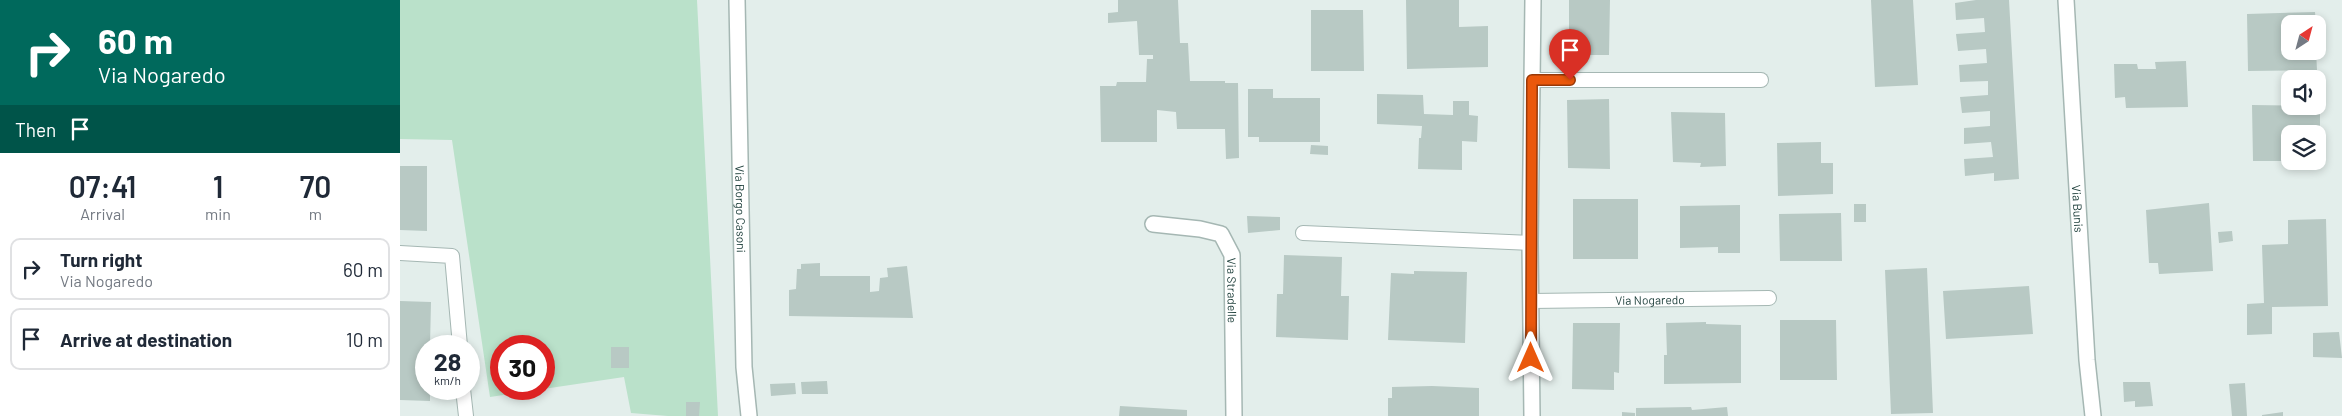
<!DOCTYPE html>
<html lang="en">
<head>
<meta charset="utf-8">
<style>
	body { margin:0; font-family:Barlow,sans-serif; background:#f2f2f3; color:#1f2937; height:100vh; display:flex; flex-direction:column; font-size:19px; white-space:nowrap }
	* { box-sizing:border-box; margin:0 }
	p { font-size:16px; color:#747a83 }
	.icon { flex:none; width:28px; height:28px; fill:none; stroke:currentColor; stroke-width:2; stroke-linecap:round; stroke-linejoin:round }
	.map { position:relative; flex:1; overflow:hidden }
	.sheet { display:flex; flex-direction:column; background:#fff; width:400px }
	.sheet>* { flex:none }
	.guide { background:#00695c; color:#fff; overflow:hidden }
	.needle { width:32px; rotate:36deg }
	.buttons { position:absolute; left:1881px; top:15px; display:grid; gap:10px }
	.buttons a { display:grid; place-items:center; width:45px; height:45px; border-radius:10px; background:#fff; box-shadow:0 2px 8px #0003; font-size:25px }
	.speed { position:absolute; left:15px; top:335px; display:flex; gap:10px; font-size:25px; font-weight:700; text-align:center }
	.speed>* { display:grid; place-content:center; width:65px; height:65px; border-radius:50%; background:#fff; box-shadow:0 2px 8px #0003; line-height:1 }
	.speed small { font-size:12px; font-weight:400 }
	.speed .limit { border:8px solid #d22; background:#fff; color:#111 }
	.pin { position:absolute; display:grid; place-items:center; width:42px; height:42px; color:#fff; margin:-51px -21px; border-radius:50% 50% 50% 0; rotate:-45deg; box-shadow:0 0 5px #0007 }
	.pin .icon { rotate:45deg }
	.me { position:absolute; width:55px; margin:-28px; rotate:0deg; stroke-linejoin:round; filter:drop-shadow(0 0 4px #0008) }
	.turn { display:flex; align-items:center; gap:18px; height:105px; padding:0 15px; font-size:22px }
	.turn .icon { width:65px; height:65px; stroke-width:2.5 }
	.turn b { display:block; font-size:35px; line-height:42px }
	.then { display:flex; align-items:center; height:48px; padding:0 15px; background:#0003; gap:10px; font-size:19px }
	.eta { display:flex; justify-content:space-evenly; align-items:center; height:85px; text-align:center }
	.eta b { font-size:30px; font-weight:600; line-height:35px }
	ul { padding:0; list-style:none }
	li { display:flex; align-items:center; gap:15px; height:62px; margin:0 10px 8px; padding:0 5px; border:2px solid #e0e1e3; border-radius:10px }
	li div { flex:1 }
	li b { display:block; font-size:19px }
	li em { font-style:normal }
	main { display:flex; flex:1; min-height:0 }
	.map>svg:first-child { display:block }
</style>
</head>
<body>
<main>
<section class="sheet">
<div class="guide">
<div class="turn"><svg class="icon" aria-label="right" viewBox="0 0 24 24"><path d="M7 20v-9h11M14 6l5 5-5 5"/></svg><div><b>60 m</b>Via Nogaredo</div></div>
<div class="then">Then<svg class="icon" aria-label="arrive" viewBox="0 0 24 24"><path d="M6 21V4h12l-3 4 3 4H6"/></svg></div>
</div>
<div class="eta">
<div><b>07:41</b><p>Arrival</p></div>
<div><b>1</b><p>min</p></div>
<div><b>70</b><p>m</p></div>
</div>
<ul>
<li><svg class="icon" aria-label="right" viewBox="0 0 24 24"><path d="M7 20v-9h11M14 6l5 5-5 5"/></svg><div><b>Turn right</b><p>Via Nogaredo</p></div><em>60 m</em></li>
<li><svg class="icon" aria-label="arrive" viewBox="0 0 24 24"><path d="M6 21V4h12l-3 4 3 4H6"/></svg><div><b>Arrive at destination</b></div><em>10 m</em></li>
</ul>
</section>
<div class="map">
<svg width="1942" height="416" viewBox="0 0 1942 416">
	<rect width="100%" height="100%" fill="#e3eeeb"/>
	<path fill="#bae1ca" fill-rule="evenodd" d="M0,0H297L318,416H268L231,413L224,377L90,397L52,140L0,139ZM101,346H144V389H101Z"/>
	<path fill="#b8c9c4" d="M718,0H778L780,43H788L790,81H825V83H838L839,158L826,159L825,129H777L776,112L757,110V142H701L700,86H716L717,82H746L747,59H753V55H739L737,21L708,23V13L718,12Z
		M1006,0H1059V27L1088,26V67L1007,69Z
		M1169,0H1210L1209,55H1169Z
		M1471,0H1513L1518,85L1475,87Z
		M1576,0H1609L1619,179L1594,181V173L1565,176L1564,159L1593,157L1591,142L1564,144V128L1590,126V111L1562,113L1560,97L1588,95V81L1560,82L1559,65L1587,63L1586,49L1558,51L1556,34L1585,32L1584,18L1556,20L1555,3Z
		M911,10H963L964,71H911Z
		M1915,12L1916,24H1890V51H1916L1917,70L1848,71L1847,14Z
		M1786,61L1788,107L1726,108L1725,97L1715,98L1714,64H1737L1738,69H1756L1755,62Z
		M848,89H873V98H920V142H859V137H848Z
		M977,94L1023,95L1024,114L1053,115V101H1069V115L1078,116L1077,142L1062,141V170L1018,169L1019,138H1021L1022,126L977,124Z
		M1209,99L1210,169L1168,168L1167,100Z
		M1918,104H1920V161H1918V134H1890V161H1853L1852,105L1918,106Z
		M1271,112L1325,113L1326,166L1300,167L1301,163L1273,162Z
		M1421,142V163H1433V194L1378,196L1377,143Z
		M911,145L928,146V155L910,154Z
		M0,166H27V231L0,230Z
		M1173,199H1238V259H1173Z
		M1809,203L1813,271L1759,274L1758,263H1749L1746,210Z
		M1454,204H1466V222H1454Z
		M1340,205V253H1318V247L1280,248V206Z
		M1441,213L1442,261H1380L1379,214Z
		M847,216L880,217V230L848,233Z
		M1926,219L1928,306L1872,307V334L1847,335V304L1864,303L1862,245L1888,244V220Z
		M1832,231L1833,241L1819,243L1818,232Z
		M884,255L942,257L941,296H949L948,340L876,337L877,294H883Z
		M420,263V276H470V292L479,291L480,278L488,277L487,268L507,266L513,318L389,316V290L396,289L397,269H401V264Z
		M1527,268L1533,413L1491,414L1485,270Z
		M1014,271L1067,272L1065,343L988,340L991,273L1014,274Z
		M1629,286L1633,334L1546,339L1543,291Z
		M0,301L31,302L30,346H26V389H30V401L0,400Z
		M1380,320H1436L1437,380H1380Z
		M1306,322V324L1341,325V383L1264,384V355H1267L1266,323Z
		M1173,323H1220L1219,373L1214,372V390L1172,389Z
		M1939,332L1942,358L1913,357V333Z
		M211,347H229V368H211Z
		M427,381L428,394H402L401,382Z
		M1723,382H1750L1753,406L1735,407V401L1724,402Z
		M395,383L396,394L371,396L370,384Z
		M1845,383L1847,416H1832L1829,384Z
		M1032,386L1079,388V416H988V398H992V387Z
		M286,402H300L299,416H286Z
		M720,406L787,410V416H719Z
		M1291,407L1292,410L1327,407L1328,416H1236V408Z
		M1222,412L1235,413V416H1222Z
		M1883,412V416H1862V415Z"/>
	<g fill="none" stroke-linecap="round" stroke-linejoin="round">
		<defs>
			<g id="service">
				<path d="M1132,80H1361"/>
				<path d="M903,233L1130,243"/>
				<path d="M0,253L52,256L60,346"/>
				<path id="s1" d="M1131,301L1369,298"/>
				<path d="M63,389L66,416"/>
			</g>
			<g id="minor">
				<path id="s2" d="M337,0L344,367L349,416"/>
				<path id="s3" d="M1666,0L1687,360L1693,416"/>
				<path id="s4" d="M753,224L800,229L821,234L832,255L834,416"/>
				<path d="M1132,416L1130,243L1133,0"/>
			</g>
		</defs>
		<use href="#service" stroke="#a5b7b3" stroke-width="16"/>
		<use href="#minor" stroke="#a5b7b3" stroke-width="18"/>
		<use href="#service" stroke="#fff" stroke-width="14"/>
		<use href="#minor" stroke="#fff" stroke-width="15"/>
	</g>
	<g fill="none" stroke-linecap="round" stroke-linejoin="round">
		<defs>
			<path id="route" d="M1131,358L1132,80H1170"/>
		</defs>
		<use href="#route" stroke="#983908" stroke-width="12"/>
		<use href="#route" stroke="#ea580c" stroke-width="9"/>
	</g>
	<g text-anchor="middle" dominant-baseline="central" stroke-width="5" stroke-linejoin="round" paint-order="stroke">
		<g font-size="12" fill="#20413d" stroke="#f4faf8">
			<text stroke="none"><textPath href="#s2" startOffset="209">Via Borgo Casoni</textPath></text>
			<text stroke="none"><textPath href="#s3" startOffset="209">Via Bunis</textPath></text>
			<text stroke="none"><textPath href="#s4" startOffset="128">Via Stradelle</textPath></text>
			<text stroke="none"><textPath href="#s1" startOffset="119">Via Nogaredo</textPath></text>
		</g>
	</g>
</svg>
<div class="buttons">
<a><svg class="needle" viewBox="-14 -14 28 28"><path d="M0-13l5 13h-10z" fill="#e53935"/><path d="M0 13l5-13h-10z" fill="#747a83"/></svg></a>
<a><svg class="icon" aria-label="sound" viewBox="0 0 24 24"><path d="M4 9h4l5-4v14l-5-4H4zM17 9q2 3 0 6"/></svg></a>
<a><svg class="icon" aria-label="layers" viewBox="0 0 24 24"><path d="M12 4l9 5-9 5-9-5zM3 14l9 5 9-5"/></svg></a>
</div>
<div class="speed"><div>28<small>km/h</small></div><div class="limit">30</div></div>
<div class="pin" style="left:1170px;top:80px;background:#d93025"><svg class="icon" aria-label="arrive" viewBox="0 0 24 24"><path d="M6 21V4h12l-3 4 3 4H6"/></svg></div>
<svg class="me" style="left:1131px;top:358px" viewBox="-20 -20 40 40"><path d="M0-17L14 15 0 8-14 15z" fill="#ea580c" stroke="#fff" stroke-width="4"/></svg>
</div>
</main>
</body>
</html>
